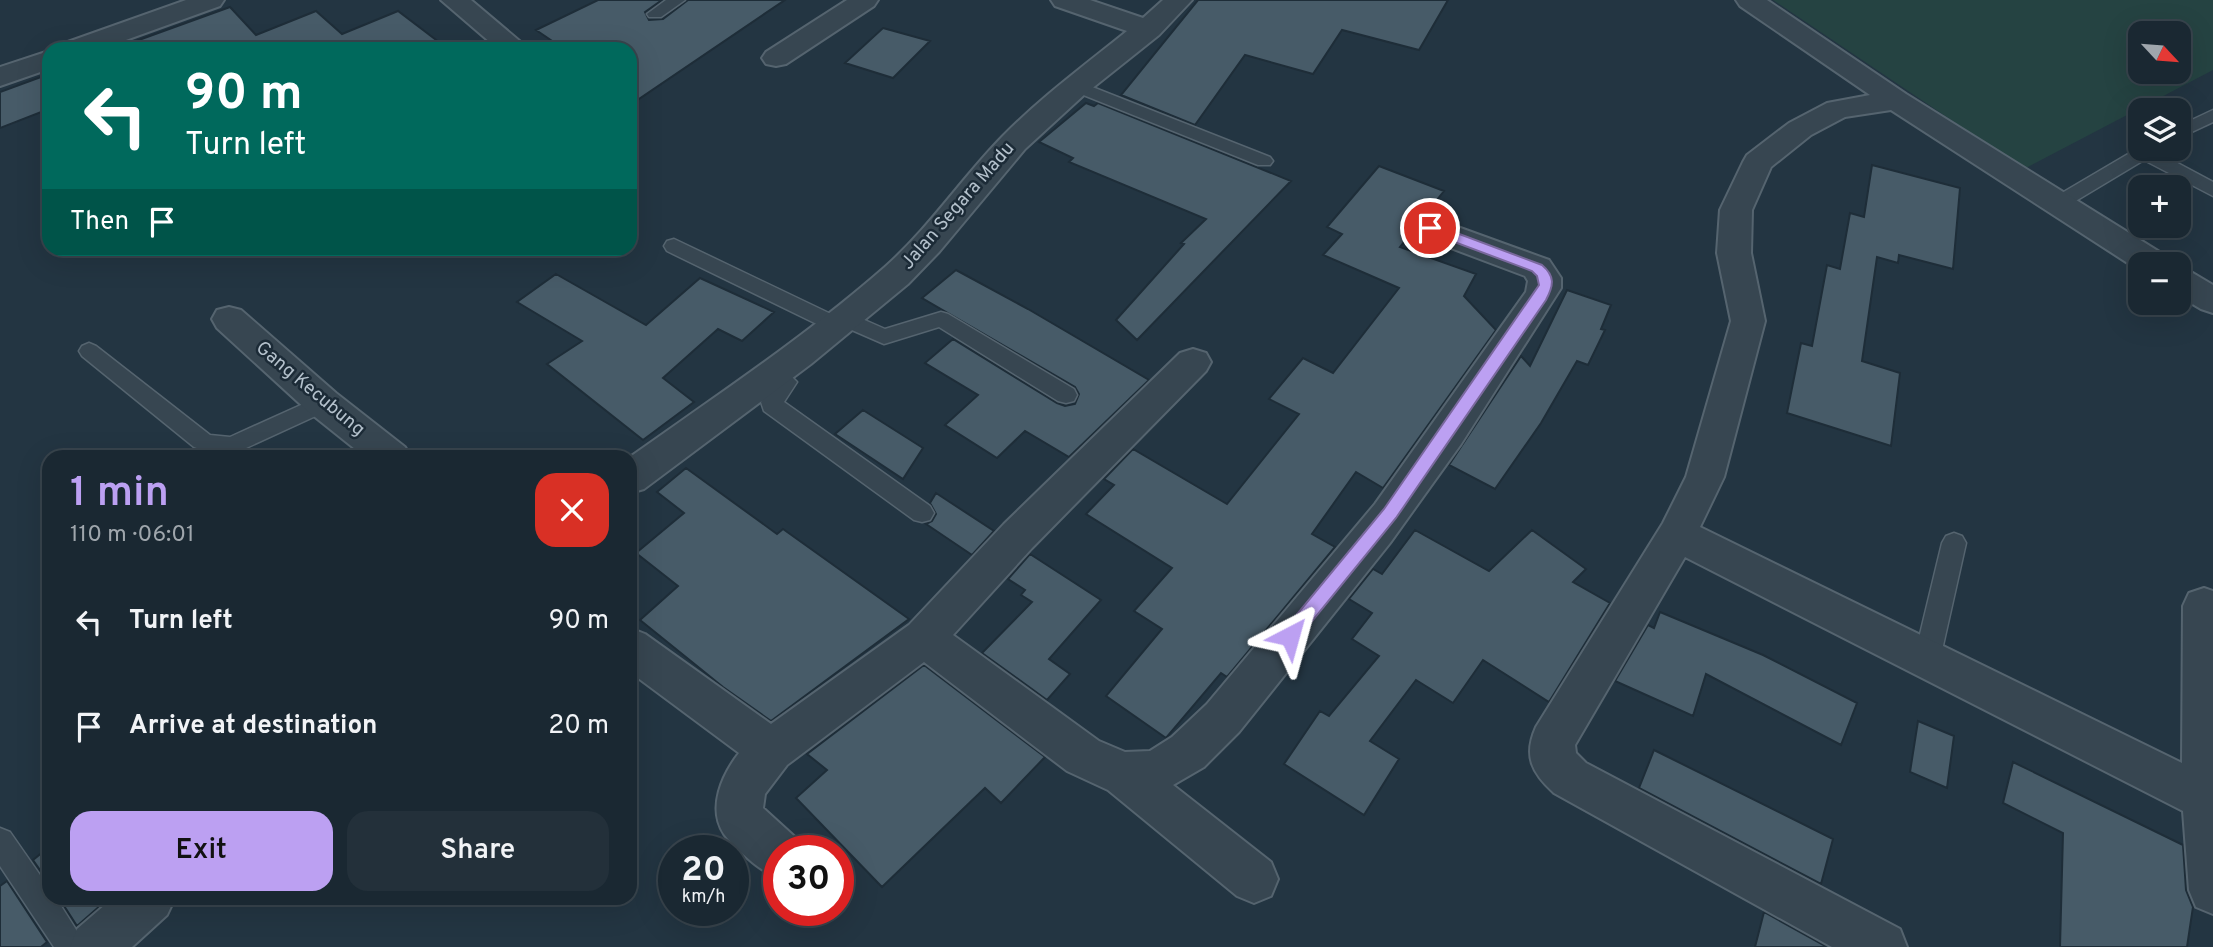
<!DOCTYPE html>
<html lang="en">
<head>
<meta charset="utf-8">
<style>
	body { margin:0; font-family:Overpass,sans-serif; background:#23303a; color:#f1f3f6; height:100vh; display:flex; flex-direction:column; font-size:26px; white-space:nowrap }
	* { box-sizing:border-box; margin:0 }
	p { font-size:23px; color:#9fa6ac }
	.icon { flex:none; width:38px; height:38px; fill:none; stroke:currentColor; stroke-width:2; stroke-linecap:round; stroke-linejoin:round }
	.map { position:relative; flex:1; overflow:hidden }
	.panel { position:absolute; left:42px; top:450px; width:595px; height:455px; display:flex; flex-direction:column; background:#1a2832; border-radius:21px; box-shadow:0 7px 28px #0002,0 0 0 2px #38444d }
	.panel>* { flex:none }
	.top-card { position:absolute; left:42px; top:42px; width:595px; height:214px; border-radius:21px; box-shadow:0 7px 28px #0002,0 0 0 2px #38444d; background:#00695c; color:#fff; overflow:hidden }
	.needle { width:46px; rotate:116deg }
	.buttons { position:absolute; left:2128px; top:21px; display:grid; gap:14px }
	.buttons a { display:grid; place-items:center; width:63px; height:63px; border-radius:14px; background:#1a2832; box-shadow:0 7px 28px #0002,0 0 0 2px #38444d; font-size:35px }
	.speed { position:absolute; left:658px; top:835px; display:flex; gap:14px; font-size:35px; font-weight:700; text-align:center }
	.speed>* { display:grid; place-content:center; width:91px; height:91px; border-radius:50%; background:#1a2832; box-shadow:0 7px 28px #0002,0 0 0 2px #38444d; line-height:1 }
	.speed small { font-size:18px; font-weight:400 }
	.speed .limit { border:10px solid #d22; background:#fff; color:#111 }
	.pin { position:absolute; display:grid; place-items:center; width:60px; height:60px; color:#fff; margin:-30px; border:4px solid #fff; border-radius:50%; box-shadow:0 2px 7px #0007 }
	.me { position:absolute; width:77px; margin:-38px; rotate:39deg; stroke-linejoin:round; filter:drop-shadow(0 0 5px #0008) }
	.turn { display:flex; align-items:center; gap:24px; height:147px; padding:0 28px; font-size:32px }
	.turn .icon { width:91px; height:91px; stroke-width:2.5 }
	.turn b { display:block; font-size:49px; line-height:60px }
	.then { display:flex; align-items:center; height:66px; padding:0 28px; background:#0003; gap:14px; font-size:26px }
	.round { display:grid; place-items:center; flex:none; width:74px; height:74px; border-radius:21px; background:#23303a }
	.summary { display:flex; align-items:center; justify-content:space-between; height:119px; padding:0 28px }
	h1 { font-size:42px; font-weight:600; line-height:52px; color:#bca0f2 }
	.button { display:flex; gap:14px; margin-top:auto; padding:14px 28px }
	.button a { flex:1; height:80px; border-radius:21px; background:#bca0f2; color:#111; font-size:28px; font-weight:600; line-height:80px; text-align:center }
	.button a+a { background:#23303a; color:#f1f3f6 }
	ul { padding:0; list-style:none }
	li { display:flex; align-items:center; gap:21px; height:105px; padding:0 28px }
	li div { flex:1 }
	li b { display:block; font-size:26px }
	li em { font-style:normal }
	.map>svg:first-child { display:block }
</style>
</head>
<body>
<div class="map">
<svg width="2213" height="947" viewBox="0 0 2213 947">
	<rect width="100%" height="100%" fill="#233542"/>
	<path fill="#254342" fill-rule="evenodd" d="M1773,0H2213V70L2024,169ZM2140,33H2179V72H2140Z"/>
	<path fill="#475b68" stroke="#1e2d38" stroke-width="2" d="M598,0H662L645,12L649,20L663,19L688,0H785L630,105V49H564L536,30Z
		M1198,0H1448L1419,50L1342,30L1313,74L1245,55L1195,125L1121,95Z
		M230,7L256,35L316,11L342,34L398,11L448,49H126L125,45Z
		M883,28L930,41L893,78L845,63Z
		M49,74V109L0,128V92Z
		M1086,103L1094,106L1098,103L1291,181L1137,340L1116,320L1184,244L1181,243L1206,219L1069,162L1073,158L1039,142Z
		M1872,165L1960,188L1953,269L1899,255L1898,263L1877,257L1862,361L1900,373L1891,446L1787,413L1801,343L1812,346L1827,265L1840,269L1850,213L1864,217Z
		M1379,166L1444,191L1424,216L1417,219L1413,231L1400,247L1476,274L1464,296L1496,330L1383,488L1356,472L1312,534L1335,547L1227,677L1221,673L1166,738L1106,696L1162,629L1134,611L1172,568L1086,514L1114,485L1104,479L1133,449L1227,504L1299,414L1269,399L1303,358L1333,373L1399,288L1323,255L1342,234L1327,227Z
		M956,270L1028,309L1149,380L1069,457L1025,431L997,458L945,425L978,395L925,363L953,339L1057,403L1065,406L1075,404L1079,394L1075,387L922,298Z
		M556,274L646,325L700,278L774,312L742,341L718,329L663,378L694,402L643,440L547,364L582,341L517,302Z
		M1567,290L1611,305L1601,329L1605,330L1588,365L1577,361L1541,423L1495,489L1449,465L1521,356L1530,366Z
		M863,410L923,448L903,479L835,434Z
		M686,468L777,534L783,529L909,619L771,721L723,687L640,620L678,586L636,553L684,513L657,492Z
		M936,493L994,531L972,555L926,524L932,521L936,514L930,503Z
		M1415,530L1489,571L1532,530L1586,569L1573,582L1610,603L1549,702L1483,660L1453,703L1416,680L1370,741L1399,759L1364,815L1284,764L1320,711L1329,716L1379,656L1352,639L1372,613L1349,599L1373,569L1382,574Z
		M1030,554L1101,600L1049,659L1070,674L1047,700L982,653L1032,602L1021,595L1025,590L1008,579Z
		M1660,612L1763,655L1857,703L1841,745L1706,674L1693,716L1615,681L1648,625L1654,628Z
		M924,665L1045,757L1001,803L985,788L882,887L796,798L827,770L807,754Z
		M1918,721L1954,736L1947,788L1910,772Z
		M1654,750L1833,839L1821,884L1639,788Z
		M2013,762L2183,845L2186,890L2193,907L2187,947H2060L2063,833L2003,803Z
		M49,847V883L33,860Z
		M7,881L47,942L41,947H0V886Z
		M59,898H109L77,926Z
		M1764,912L1827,947H1755Z"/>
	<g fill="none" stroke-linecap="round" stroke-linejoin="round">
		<defs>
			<path id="service" d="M666,0H685L661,17H649L647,14Z
				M1077,81L1270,157L1273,161L1270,165H1258L1071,90L1068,86Z
				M2213,110V122L2179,138V126Z
				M2140,147L2159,149L2157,152L2213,182V196L2144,160L2064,208H2050L2048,204L2050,200Z
				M674,239L835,316L844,311L885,329L941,312L948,314L1074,389L1077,395L1074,401L1066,403L1058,401L939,327L884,344L845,327L836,332L829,330L667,251L664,246L667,241Z
				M89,343L96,346L210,435L230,437L323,395L331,397L334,403L331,409L233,454L216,455L194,447L82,356L79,351L82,346Z
				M773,364L781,366L797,382L784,402L930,506L934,513L930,520L922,522L914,520L764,411L761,402L773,384L762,372L765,366Z
				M1954,533L1962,536L1966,543L1940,659L1936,667L1927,670L1918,667L1914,659L1942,543L1946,536Z
				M0,828L10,832L49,888V898H56L87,947H54L0,866Z"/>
			<path id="minor" d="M186,0H224L220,6L101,49H61L65,43Z
				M441,0H471L529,49H498Z
				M847,0H878L874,6L786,64L776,66L766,64L762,58L766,52Z
				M1051,0H1090L1143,18L1163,0H1192L1159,35L1085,94L1025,149L939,252L908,284L811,364L644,489L630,493V457C716,396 805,337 885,267C929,228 961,179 1002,137C1040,98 1085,65 1127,31L1055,6Z
				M1736,0H1767L1906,94L2166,256L2171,264H2140V271L1891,110L1845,117L1811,135L1771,167L1752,210L1751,253L1765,321L1724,477L1700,527L2182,763L2183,606L2189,593L2204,588L2213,591V914L2196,907L2189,890L2183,811L1685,557L1575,745L1576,753L1586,763L1900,929L1907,947H1832L1554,793C1532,773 1523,756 1536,727L1663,523L1686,477L1731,321L1717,253L1720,210L1743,162L1747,155L1789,123L1827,103L1870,95L1740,6Z
				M49,51V69L0,86V67Z
				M1430,217L1549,260L1561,278V288L1461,444L1390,543L1239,732L1204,767L1173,785L1271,862L1278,879L1271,896L1254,903L1237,896L1108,790L1067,771L924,662L787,765L765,794L763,808L796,838L801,850H779V878C764,872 755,865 743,854C737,848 729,841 724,834C707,808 722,775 739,753L630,672V628L645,634L771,724L909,625L1004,524L1180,353L1193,349L1206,353L1211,362L1206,371L1032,548L953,635L1099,741L1125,752L1150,751L1172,737L1207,704L1375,504L1526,292L1528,281L1525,276L1419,236L1414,228L1419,220Z
				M2179,268L2191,272L2213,285V313L2201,309L2179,296Z
				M229,307L241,310L336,393L405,447L411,457H365L310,413L217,328L212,319L217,310Z
				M113,898H175L167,915L132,947H70L77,929Z"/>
		</defs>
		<use href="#service" stroke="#55646f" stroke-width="3"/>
		<use href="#minor" stroke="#55646f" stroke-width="4"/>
		<use href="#service" fill="#374651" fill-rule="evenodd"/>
		<use href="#minor" fill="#374651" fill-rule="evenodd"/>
	</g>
	<path fill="#bca0f2" stroke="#7a689d" stroke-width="2" d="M1430,223L1542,265C1555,276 1554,285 1546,300L1396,518L1296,641L1290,643L1284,641L1281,636L1284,630L1384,509L1539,285L1537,276L1532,271L1425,231V225Z"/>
	<g text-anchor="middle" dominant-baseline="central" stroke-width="5" stroke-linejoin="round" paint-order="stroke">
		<g font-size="19" fill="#b4c1cc" stroke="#1c2b37">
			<text transform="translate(958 206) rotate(-49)">Jalan Segara Madu</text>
			<text transform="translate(310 389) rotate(40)">Gang Kecubung</text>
		</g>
	</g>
</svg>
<div class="buttons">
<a><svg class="needle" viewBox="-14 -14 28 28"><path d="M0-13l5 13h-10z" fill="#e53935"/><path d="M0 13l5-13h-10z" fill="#9fa6ac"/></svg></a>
<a><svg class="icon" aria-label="layers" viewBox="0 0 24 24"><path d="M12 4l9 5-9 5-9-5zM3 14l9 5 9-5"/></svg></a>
<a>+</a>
<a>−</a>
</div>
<div class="speed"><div>20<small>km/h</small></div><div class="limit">30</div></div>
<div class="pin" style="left:1430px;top:228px;background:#d93025"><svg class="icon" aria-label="arrive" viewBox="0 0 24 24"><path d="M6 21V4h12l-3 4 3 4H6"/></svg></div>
<svg class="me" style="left:1290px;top:636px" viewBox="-20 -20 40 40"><path d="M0-17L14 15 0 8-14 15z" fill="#bca0f2" stroke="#fff" stroke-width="4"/></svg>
<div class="top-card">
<div class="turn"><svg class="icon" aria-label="left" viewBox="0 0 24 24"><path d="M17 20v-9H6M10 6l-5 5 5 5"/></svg><div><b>90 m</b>Turn left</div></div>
<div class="then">Then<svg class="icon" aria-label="arrive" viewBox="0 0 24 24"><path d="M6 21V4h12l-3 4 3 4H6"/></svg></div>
</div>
<section class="panel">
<div class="summary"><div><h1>1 min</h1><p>110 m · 06:01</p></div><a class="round" style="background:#d93025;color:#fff"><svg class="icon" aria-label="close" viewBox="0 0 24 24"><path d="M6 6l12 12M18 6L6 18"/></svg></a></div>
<ul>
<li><svg class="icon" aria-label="left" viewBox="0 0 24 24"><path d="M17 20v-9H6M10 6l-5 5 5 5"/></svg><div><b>Turn left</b></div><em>90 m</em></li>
<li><svg class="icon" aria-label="arrive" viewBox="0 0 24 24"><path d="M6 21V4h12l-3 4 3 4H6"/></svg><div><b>Arrive at destination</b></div><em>20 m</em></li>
</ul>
<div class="button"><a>Exit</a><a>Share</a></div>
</section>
</div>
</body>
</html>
